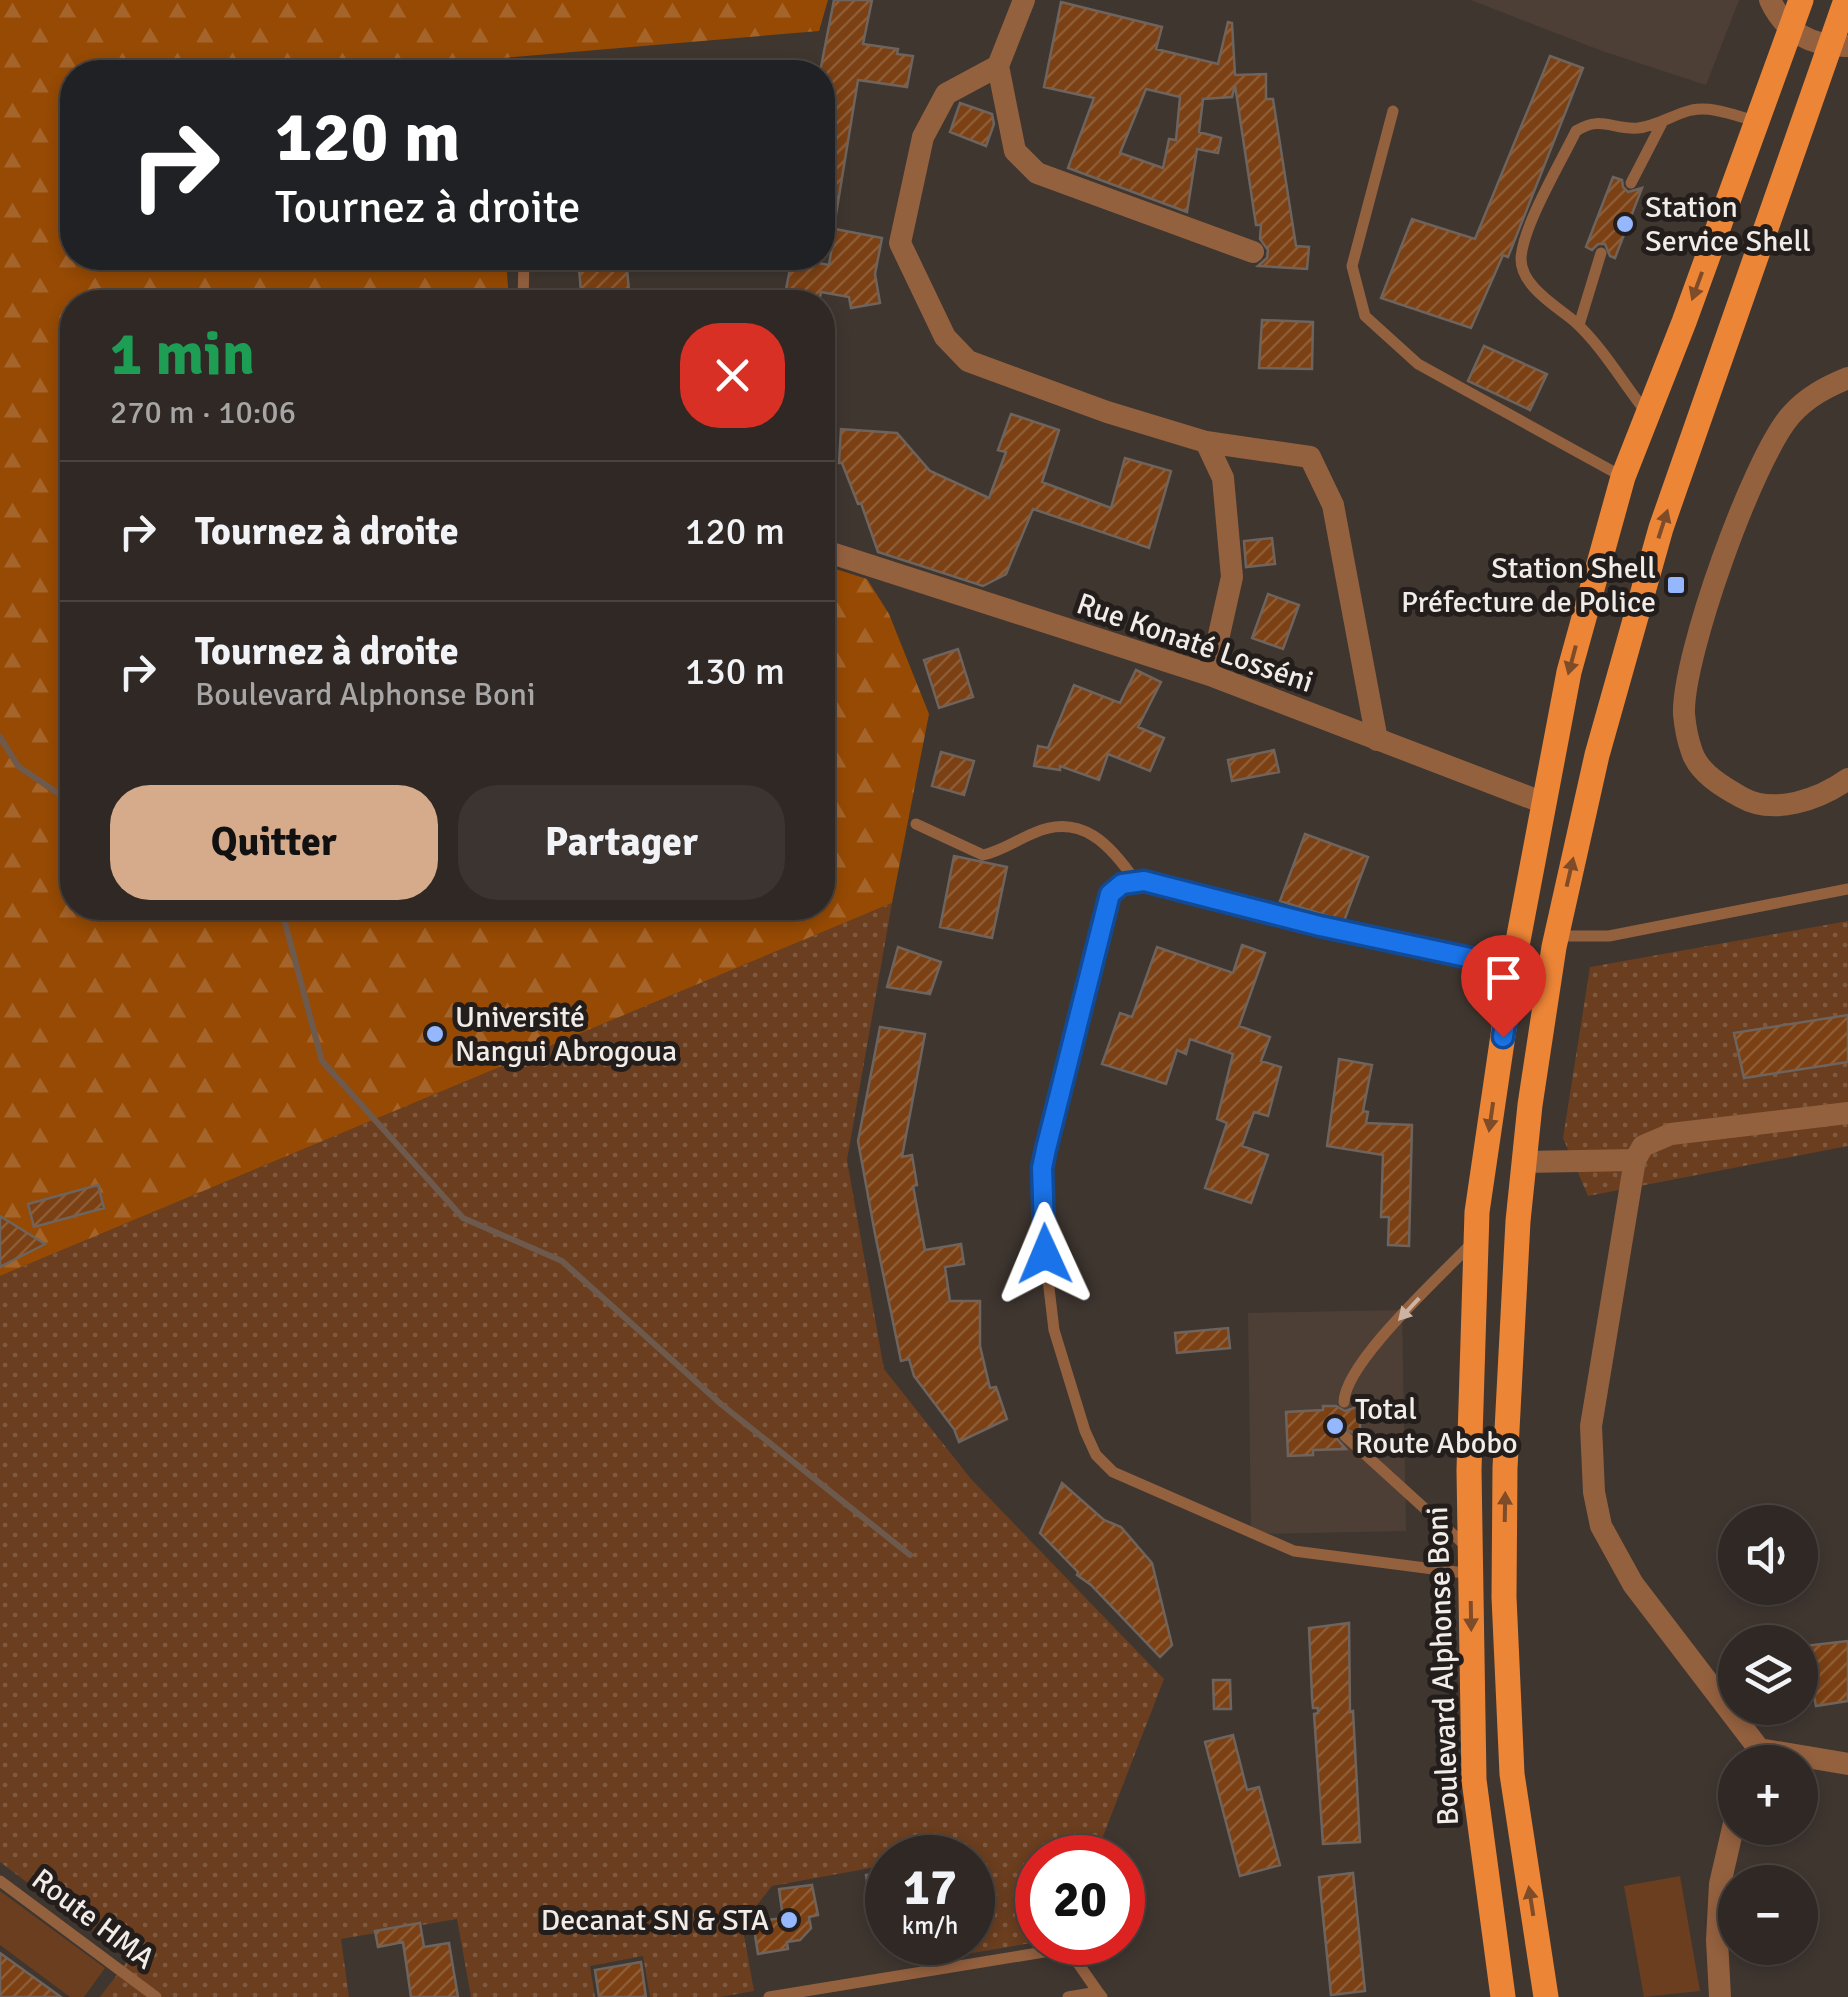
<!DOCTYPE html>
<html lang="fr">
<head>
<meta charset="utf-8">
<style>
	body { margin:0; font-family:Signika,sans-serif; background:#3b3431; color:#f1f3f6; height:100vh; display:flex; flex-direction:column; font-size:38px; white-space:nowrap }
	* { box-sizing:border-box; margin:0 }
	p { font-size:32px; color:#a7a6a6 }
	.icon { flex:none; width:55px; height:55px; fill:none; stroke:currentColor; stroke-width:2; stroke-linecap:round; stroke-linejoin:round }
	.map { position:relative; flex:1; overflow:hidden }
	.panel { position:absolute; left:60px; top:290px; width:775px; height:630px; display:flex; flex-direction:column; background:#2f2824; border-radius:40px; box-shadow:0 5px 15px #0003,0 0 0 2px #4a4441 }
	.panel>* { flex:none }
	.guide { position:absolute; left:60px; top:60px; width:775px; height:210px; border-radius:40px; box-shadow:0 5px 15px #0003,0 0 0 2px #4a4441; background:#202124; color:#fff; overflow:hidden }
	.tools { position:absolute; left:1718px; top:1505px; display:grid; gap:20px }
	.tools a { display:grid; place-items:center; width:100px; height:100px; border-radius:50%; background:#2f2824; box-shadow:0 5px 15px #0003,0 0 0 2px #4a4441; font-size:50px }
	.speed { position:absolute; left:865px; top:1835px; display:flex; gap:20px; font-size:50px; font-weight:700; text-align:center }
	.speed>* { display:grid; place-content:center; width:130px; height:130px; border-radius:50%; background:#2f2824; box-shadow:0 5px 15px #0003,0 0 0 2px #4a4441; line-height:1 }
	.speed small { font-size:25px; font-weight:400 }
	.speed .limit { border:15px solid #d22; background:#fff; color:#111 }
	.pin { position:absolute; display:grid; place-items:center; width:85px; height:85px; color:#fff; margin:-102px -42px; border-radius:50% 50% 50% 0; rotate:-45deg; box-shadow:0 0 10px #0007 }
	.pin .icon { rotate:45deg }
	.me { position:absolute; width:110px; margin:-55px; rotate:359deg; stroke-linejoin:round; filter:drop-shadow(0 0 8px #0008) }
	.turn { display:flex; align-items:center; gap:35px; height:210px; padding:0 50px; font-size:45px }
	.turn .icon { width:130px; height:130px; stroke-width:2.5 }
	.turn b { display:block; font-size:70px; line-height:85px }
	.round { display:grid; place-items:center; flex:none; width:105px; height:105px; border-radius:40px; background:#3b3431 }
	.head { display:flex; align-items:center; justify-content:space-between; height:170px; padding:0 50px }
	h1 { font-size:60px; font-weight:700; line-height:75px; color:#1e9e55 }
	.cta { display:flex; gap:20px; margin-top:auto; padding:20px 50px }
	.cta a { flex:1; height:115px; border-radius:40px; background:#d6ab8b; color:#111; font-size:40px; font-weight:700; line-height:115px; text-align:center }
	.cta a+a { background:#3b3431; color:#f1f3f6 }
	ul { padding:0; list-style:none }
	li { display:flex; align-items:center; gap:30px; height:140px; padding:0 50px; border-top:2px solid #4a4441 }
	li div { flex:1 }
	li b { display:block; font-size:38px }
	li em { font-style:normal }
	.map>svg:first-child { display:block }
</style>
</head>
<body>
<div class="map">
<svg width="1848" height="1997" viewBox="0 0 1848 1997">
	<defs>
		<pattern id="grass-dots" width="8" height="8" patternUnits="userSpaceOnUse" patternTransform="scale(2.5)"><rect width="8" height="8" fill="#6a3e1f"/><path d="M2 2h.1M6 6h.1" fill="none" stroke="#805a40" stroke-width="1.8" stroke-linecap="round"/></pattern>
		<pattern id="forest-firs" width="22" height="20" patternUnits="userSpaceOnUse" patternTransform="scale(2.5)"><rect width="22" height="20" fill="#964a04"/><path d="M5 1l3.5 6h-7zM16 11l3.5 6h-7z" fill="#a56429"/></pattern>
		<pattern id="building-hatch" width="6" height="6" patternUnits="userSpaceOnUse" patternTransform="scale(2.5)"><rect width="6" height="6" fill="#7b4013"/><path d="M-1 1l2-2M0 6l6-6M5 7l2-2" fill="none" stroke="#8e5c35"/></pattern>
	</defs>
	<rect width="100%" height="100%" fill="#3f3630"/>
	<path fill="#4d3f35" d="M1471,0H1739L1706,85L1602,51Z
		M1402,1310L1406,1531L1251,1534L1248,1313Z"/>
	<path fill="url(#grass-dots)" d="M892,903L847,1160L884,1369L971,1479L1164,1679L1095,1857L1038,1858L1037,1942L955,1956L952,1943L972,1942V1858H888L887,1865L772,1886L742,1924L754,1991L720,1997H650L643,1956L590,1966L595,1997H471L457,1919L341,1939L349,1997H100L129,1959L0,1862V1276Z
		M1848,921V1146L1588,1196L1563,1138L1590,967Z"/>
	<path fill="url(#forest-firs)" d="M0,0H828L819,31L491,59L492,72H72V258H506L509,302H72V908H822L823,565L867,579L889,614L929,714L892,903L0,1276Z"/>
	<path fill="#6a3e1f" d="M1680,1876L1700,1991L1644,1997L1624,1886Z
		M0,1891L105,1968L84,1997H70L0,1945Z"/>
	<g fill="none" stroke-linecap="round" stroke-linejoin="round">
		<path stroke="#6e5a4d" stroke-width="6" d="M0,737L18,766L72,803
			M281,908L322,1061L463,1218L562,1261L722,1405L910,1555"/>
	</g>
	<path fill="url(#building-hatch)" stroke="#6e645d" stroke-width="2.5" fill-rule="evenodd" d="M834,0H872L863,44L898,49L897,54L913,56L907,87L858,80L832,239H822L825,146L822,145V72H820Z
		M1061,2L1162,27L1156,49L1218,64L1228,22L1232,23L1235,75L1266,74V99H1273L1296,246L1309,247L1307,269L1258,266L1267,258L1268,250L1260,239L1261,225H1256L1235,85L1232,97L1203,99L1199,132L1221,138L1218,153L1197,149L1187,212L1068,168L1094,98L1044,87ZM1146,89L1180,97L1176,140L1169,139L1163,168L1120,153Z
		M1550,56L1583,68L1508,257L1503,255L1471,328L1381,298L1412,219L1475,239Z
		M960,103L992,114L994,124L986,146L950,132Z
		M1613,177L1622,180L1623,187L1628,192L1642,188L1615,258L1610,256L1605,244H1598L1592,250L1586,247Z
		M835,229L882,238L875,274L880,303L851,308L849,297L821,292L819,302L785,295L792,258L829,265Z
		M578,258H626L630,302H582Z
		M1262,320L1313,322L1312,369L1259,368Z
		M1484,346L1547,374L1530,410L1468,381Z
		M1011,414L1059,430L1042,482L1111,508L1125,458L1171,471L1149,548L1033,509L1006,574L983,586L878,552L861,503L858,504L842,463H839L841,429L897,433L930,471L989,498L1006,452L998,450Z
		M1272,538L1275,564L1246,567L1244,541Z
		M1268,594L1299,605L1283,649L1252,638Z
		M958,649L973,697L939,708L924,660Z
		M1136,670L1161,682L1138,727L1164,738L1150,771L1108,754L1099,780L1060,766V770L1034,766L1038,746L1048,748L1074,685L1120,703Z
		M1274,750L1279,772L1232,781L1228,760Z
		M941,752L974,761L964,795L932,786Z
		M1305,834L1368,857L1344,921L1280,901Z
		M954,856L1007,867L992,938L940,927Z
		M1242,945L1265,953L1239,1026L1270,1037L1261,1061L1281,1067L1268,1116L1254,1112L1242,1146L1268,1155L1251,1203L1205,1188L1227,1123L1217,1119L1233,1054L1190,1039L1186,1054L1177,1050L1166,1084L1102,1064L1120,1013L1132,1017L1157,947L1233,973Z
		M898,947L941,962L930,994L887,987Z
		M1848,1015V1062L1744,1078L1734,1033Z
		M880,1027L925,1034L902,1157L912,1155L917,1185L913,1186L925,1250L961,1244L964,1264L945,1267L950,1301H980V1346L990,1388L996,1387L1007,1419L959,1442L954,1429L914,1376L909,1359L901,1361L875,1234L858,1141Z
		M1339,1059L1372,1065L1363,1111L1368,1112L1366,1123L1412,1125L1409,1246L1388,1245L1389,1217H1381L1383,1155L1327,1146Z
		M98,1185L104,1208L34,1227L28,1204Z
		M0,1216L45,1244L0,1267Z
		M1228,1328L1230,1348L1177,1353L1175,1333Z
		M1323,1406H1336L1345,1411L1360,1406V1437L1343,1427L1338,1430L1336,1438L1346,1449L1313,1450V1455L1288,1456L1286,1412L1323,1410Z
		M1062,1483L1104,1520L1121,1527L1152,1563L1172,1645L1160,1657L1091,1585L1077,1575L1078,1572L1040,1533Z
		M1349,1623L1350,1712L1353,1711L1360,1842L1323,1844L1314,1714L1318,1713V1708H1313L1312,1697L1309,1628Z
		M1848,1641V1701L1816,1706L1804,1646Z
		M1213,1680H1230L1231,1709H1214Z
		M1233,1735L1247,1790L1259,1787L1280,1865L1240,1876L1205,1742Z
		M888,1872V1904L871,1906L866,1875Z
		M1353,1873L1365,1991L1331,1995L1319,1877Z
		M812,1885L818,1915L809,1917L811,1928L800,1940L787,1942L788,1949L758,1954L753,1922L783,1918L779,1889Z
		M420,1923L424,1947L449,1943L458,1997H411L403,1942L378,1947L375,1931Z
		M0,1953L61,1997H0Z
		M641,1962L646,1997H599L595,1970Z"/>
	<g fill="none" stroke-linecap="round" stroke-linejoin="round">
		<path stroke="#94613f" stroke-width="11" d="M1393,111L1352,266L1365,316L1418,364L1623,477
			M1631,183L1663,121
			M523,302L524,258
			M1579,325L1601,253
			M1646,412C1623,383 1602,346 1574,321C1556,306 1521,286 1521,259C1522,227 1561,162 1576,131C1601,115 1612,130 1638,128C1657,126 1674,114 1692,110C1713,106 1736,116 1756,121
			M916,824L983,855C1001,851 1017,840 1034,833C1081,812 1111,845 1136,882
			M1556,936H1609L1848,889
			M1344,1402C1345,1362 1443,1274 1473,1242
			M1345,1436L1467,1547
			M1472,1574L1294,1551L1113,1472L1096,1455L1085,1431L1054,1330L1045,1254L1043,1168L1110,894L1122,884L1144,881L1321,926L1513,967
			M0,1881L156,1997
			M769,1997L1050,1951L1073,1956L1098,1992
			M1068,1997L1098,1992L1102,1997"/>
		<path stroke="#94613f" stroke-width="22" d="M1024,0L998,66L1015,151L1037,173L1253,252
			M1770,0C1785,33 1813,47 1848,46
			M998,66L946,94L923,137L900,243L945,337L968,361L1107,412L1206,442L1310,457L1333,505L1377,740
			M1848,378C1826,387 1807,397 1791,415C1753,458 1682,657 1684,714C1685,725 1688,741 1692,752C1699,773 1723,787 1741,797C1774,816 1820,799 1848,779
			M1206,442L1223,478L1232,577L1210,675
			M822,550L1210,675L1544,803
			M1848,1113L1671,1134L1643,1146L1635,1160L1591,1426L1594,1492L1601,1526L1633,1584L1759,1749L1848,1764
			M1524,1162L1635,1160
			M1720,1997L1717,1940L1720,1884L1735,1819"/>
		<path stroke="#ed8537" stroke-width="25" d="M1503,1997L1474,1780L1469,1470L1477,1212L1513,967L1569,672L1623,477L1684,322L1801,0
			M1546,1997L1512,1774L1504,1597L1505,1468L1518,1221L1530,1105L1554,947L1597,755L1661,528L1846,0"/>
	</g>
	<defs><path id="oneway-solid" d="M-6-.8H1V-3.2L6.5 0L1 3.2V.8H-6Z" transform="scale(2.5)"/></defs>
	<g fill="#7e4c28">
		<use href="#oneway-solid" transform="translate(1697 286) rotate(110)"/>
		<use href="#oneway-solid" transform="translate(1663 524) rotate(-72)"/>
		<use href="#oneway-solid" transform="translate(1572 660) rotate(105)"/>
		<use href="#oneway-solid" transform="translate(1570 872) rotate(-77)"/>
		<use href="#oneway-solid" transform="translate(1491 1117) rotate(98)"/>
		<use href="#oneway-solid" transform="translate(1505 1507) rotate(-89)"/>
		<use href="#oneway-solid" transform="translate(1471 1616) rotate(89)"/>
		<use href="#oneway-solid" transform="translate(1531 1901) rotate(-99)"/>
	</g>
	<use fill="#ccb4a4" href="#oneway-solid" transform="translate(1409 1309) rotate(133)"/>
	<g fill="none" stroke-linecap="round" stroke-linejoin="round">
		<defs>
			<path id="route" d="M1045,1254L1042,1168L1046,1149L1110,894L1122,884L1144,881L1320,926L1513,967L1503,1037"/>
		</defs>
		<use href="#route" stroke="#114b97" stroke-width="25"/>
		<use href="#route" stroke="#1a73e8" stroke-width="18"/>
	</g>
	<g fill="#94b7fd" stroke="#231e1b" stroke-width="4">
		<circle cx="1625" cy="224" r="10"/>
		<rect x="1666" y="575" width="20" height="20" rx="5"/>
		<circle cx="435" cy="1034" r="10"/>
		<circle cx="1335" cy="1426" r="10"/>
		<circle cx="789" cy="1920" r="10"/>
	</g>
	<g text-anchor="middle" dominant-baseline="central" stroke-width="10" stroke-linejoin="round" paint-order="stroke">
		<g font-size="30" fill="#f2ece8" stroke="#231e1b" text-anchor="start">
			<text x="1645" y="207">Station<tspan x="1645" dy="34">Service Shell</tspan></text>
			<text x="1656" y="568" text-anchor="end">Station Shell<tspan x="1656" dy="34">Préfecture de Police</tspan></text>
			<text x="455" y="1017">Université<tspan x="455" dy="34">Nangui Abrogoua</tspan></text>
			<text x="1355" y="1409">Total<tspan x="1355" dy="34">Route Abobo</tspan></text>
			<text x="769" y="1920" text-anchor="end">Decanat SN &amp; STA</text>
		</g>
		<g font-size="30" fill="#f2ece8" stroke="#231e1b">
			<text transform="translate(1195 643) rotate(19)">Rue Konaté Losséni</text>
			<text transform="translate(1443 1666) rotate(-92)">Boulevard Alphonse Boni</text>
			<text transform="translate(93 1919) rotate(37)">Route HMA</text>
		</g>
	</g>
</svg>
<div class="tools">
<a><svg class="icon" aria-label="sound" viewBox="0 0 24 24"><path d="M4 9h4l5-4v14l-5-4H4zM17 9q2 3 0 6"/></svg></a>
<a><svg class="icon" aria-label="layers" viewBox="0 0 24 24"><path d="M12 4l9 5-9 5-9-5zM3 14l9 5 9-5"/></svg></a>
<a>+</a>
<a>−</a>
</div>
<div class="speed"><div>17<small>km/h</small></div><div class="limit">20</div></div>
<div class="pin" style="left:1503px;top:1037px;background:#d93025"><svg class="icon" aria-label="arrive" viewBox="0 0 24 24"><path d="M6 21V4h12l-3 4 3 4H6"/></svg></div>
<svg class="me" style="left:1045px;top:1254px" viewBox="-20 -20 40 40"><path d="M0-17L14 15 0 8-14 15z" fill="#1a73e8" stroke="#fff" stroke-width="4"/></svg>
<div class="guide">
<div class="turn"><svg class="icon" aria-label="right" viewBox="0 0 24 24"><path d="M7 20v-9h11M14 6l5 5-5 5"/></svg><div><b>120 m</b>Tournez à droite</div></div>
</div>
<section class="panel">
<div class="head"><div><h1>1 min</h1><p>270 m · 10:06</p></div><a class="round" style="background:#d93025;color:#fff"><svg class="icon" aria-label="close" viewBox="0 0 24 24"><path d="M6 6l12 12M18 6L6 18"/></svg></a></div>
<ul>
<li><svg class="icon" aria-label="right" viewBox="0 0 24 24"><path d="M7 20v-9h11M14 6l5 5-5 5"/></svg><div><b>Tournez à droite</b></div><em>120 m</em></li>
<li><svg class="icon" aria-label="right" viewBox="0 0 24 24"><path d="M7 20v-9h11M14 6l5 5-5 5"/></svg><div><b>Tournez à droite</b><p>Boulevard Alphonse Boni</p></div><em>130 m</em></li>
</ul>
<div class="cta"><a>Quitter</a><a>Partager</a></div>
</section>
</div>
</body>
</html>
